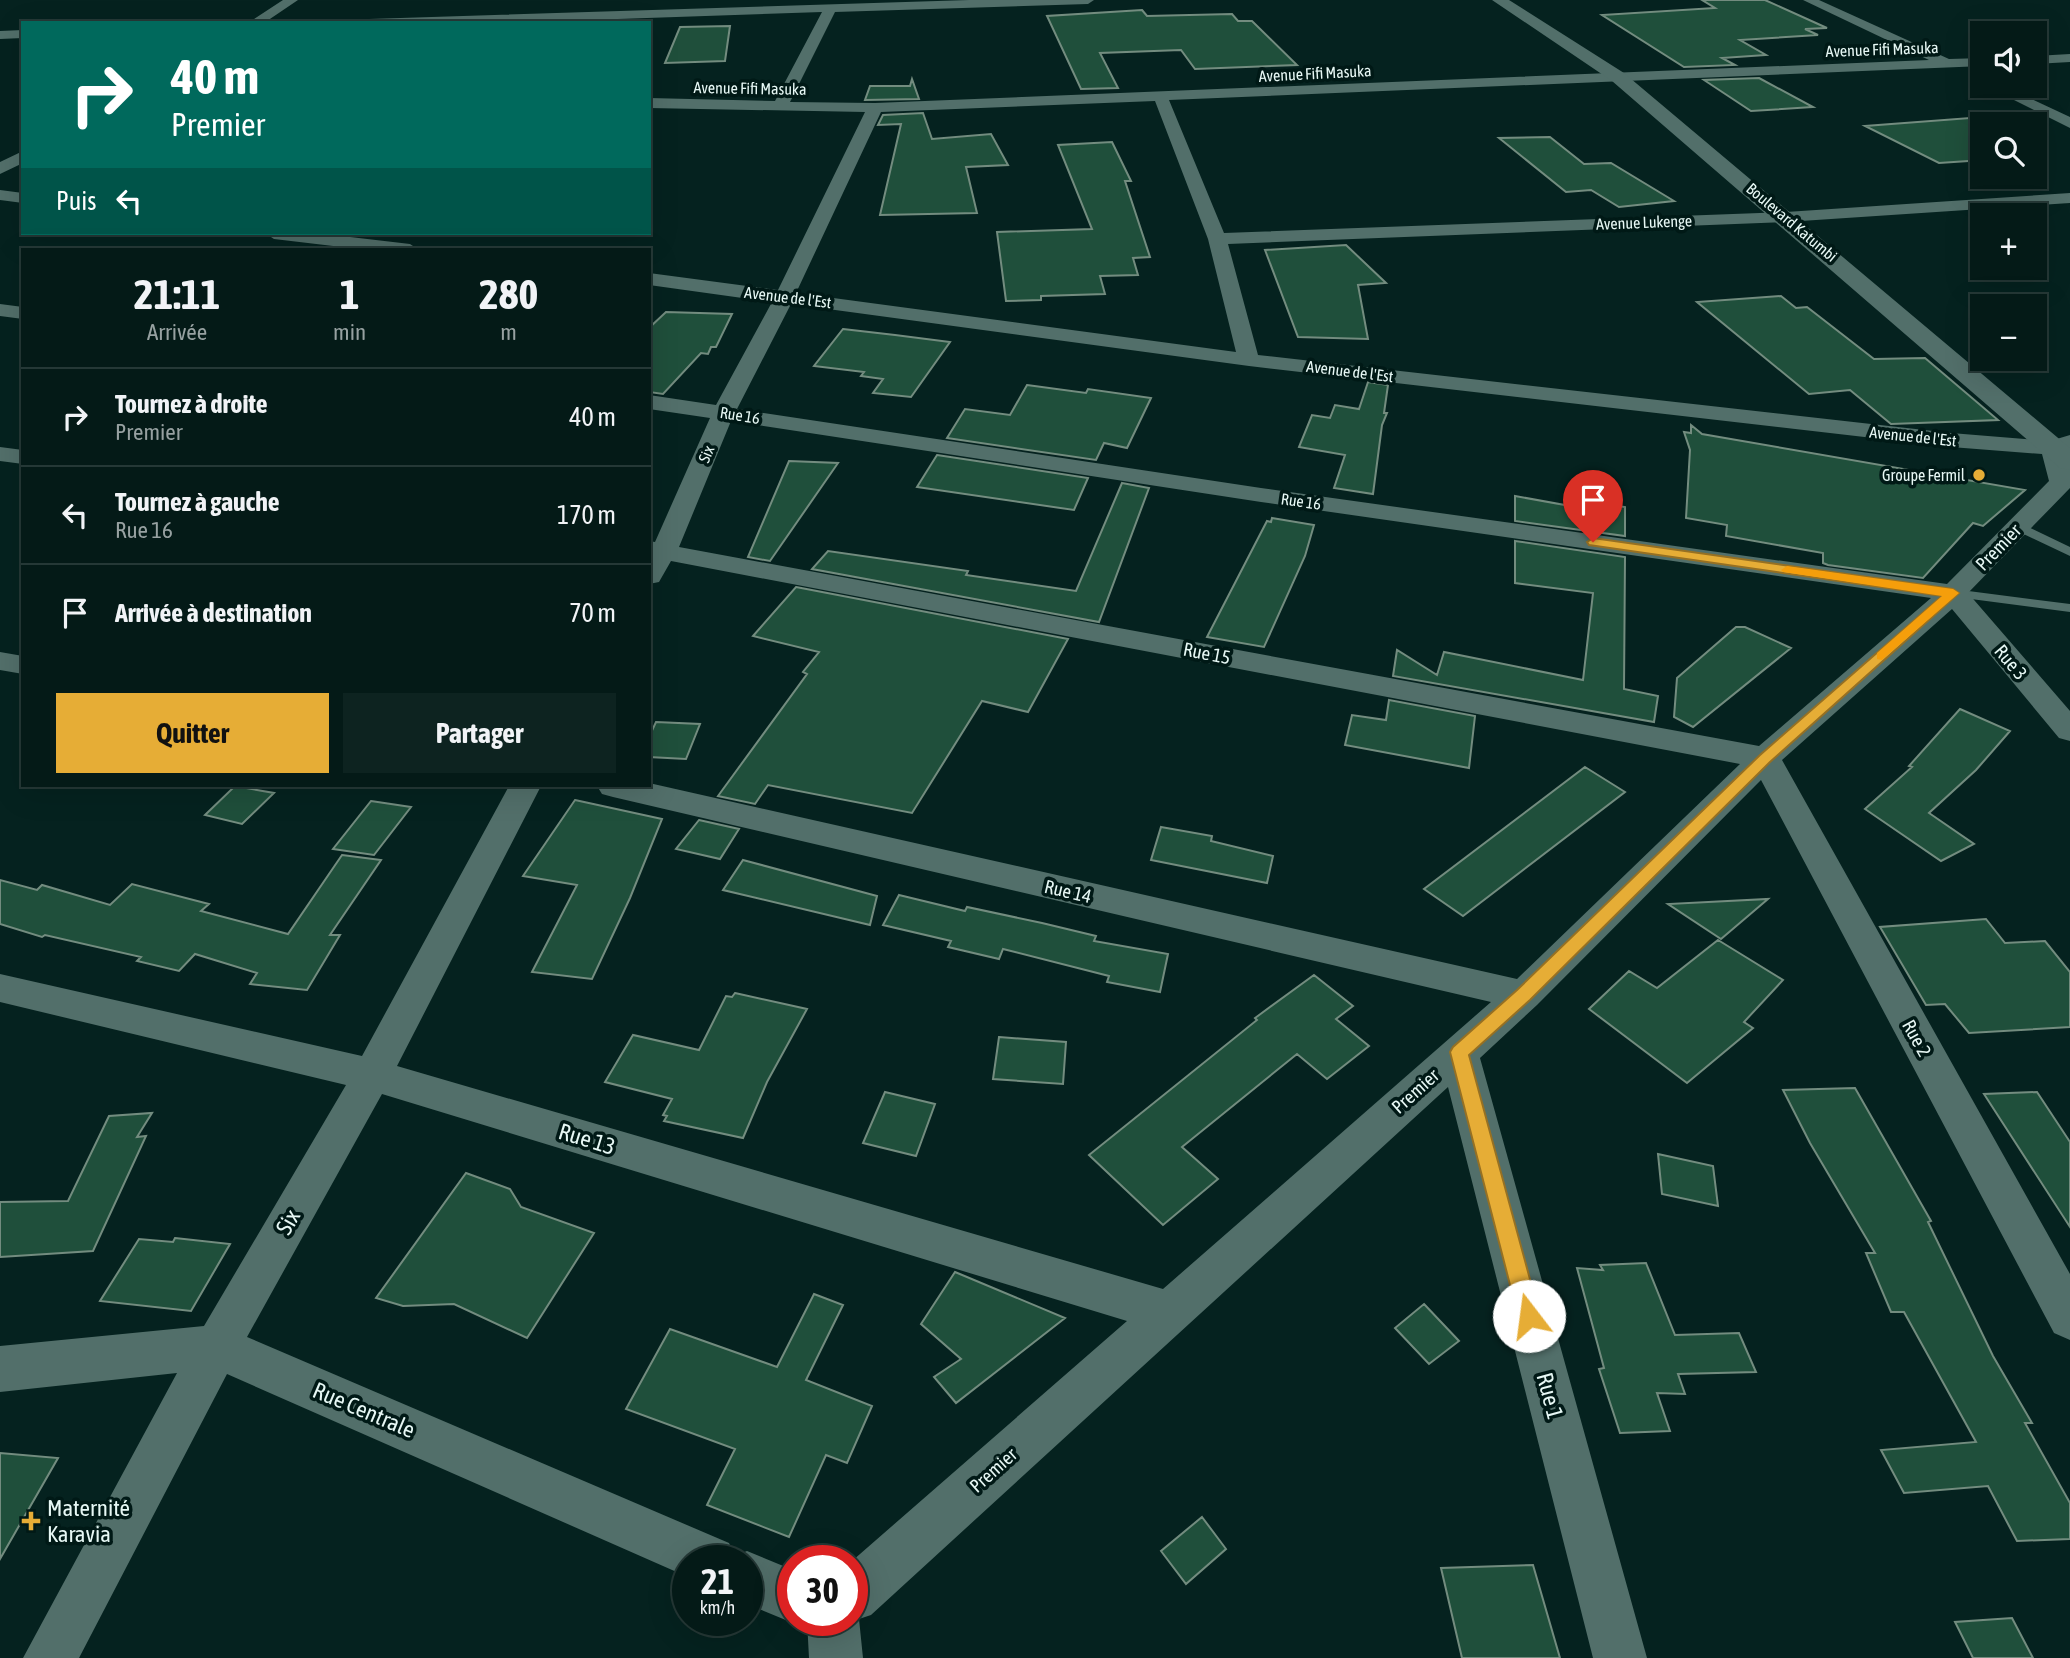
<!DOCTYPE html>
<html lang="fr">
<head>
<meta charset="utf-8">
<style>
	body { margin:0; font-family:"Asap Condensed",sans-serif; background:#0d2320; color:#f1f3f6; height:100vh; display:flex; flex-direction:column; font-size:26px; white-space:nowrap }
	* { box-sizing:border-box; margin:0 }
	p { font-size:23px; color:#97a1a1 }
	.icon { flex:none; width:38px; height:38px; fill:none; stroke:currentColor; stroke-width:2; stroke-linecap:round; stroke-linejoin:round }
	.map { position:relative; flex:1; overflow:hidden }
	.drawer { position:absolute; left:21px; top:248px; width:630px; height:539px; display:flex; flex-direction:column; background:#041a17; border-radius:0px; box-shadow:0 7px 28px #0002,0 0 0 2px #253836 }
	.drawer>* { flex:none }
	.hud { position:absolute; left:21px; top:21px; width:630px; height:214px; border-radius:0px; box-shadow:0 7px 28px #0002,0 0 0 2px #253836; background:#00695c; color:#fff; overflow:hidden }
	.controls { position:absolute; left:1970px; top:21px; display:grid; gap:14px }
	.controls a { display:grid; place-items:center; width:77px; height:77px; border-radius:0px; background:#041a17; box-shadow:0 7px 28px #0002,0 0 0 2px #253836; font-size:35px }
	.speed { position:absolute; left:672px; top:1545px; display:flex; gap:14px; font-size:35px; font-weight:700; text-align:center }
	.speed>* { display:grid; place-content:center; width:91px; height:91px; border-radius:50%; background:#041a17; box-shadow:0 7px 28px #0002,0 0 0 2px #253836; line-height:1 }
	.speed small { font-size:18px; font-weight:400 }
	.speed .limit { border:10px solid #d22; background:#fff; color:#111 }
	.pin { position:absolute; display:grid; place-items:center; width:60px; height:60px; color:#fff; margin:-72px -30px; border-radius:50% 50% 50% 0; rotate:-45deg; box-shadow:0 0 7px #0007 }
	.pin .icon { rotate:45deg }
	.me { position:absolute; width:77px; margin:-38px; rotate:345deg; stroke-linejoin:round; filter:drop-shadow(0 0 5px #0008) }
	.turn { display:flex; align-items:center; gap:24px; height:147px; padding:0 35px; font-size:32px }
	.turn .icon { width:91px; height:91px; stroke-width:2.5 }
	.turn b { display:block; font-size:49px; line-height:60px }
	.then { display:flex; align-items:center; height:66px; padding:0 35px; background:#0003; gap:14px; font-size:26px }
	.eta { display:flex; justify-content:space-evenly; align-items:center; height:119px; text-align:center }
	.eta b { font-size:42px; font-weight:700; line-height:49px }
	.cta { display:flex; gap:14px; margin-top:auto; padding:14px 35px }
	.cta a { flex:1; height:80px; border-radius:0px; background:#e6ad36; color:#111; font-size:28px; font-weight:700; line-height:80px; text-align:center }
	.cta a+a { background:#0d2320; color:#f1f3f6 }
	ul { padding:0; list-style:none }
	li { display:flex; align-items:center; gap:21px; height:98px; padding:0 35px; border-top:2px solid #253836 }
	li div { flex:1 }
	li b { display:block; font-size:26px }
	li em { font-style:normal }
	.map>svg:first-child { display:block }
</style>
</head>
<body>
<div class="map">
<svg width="2070" height="1658" viewBox="0 0 2070 1658">
	<rect width="100%" height="100%" fill="#05221f"/>
	<path fill="#1f4f3b" stroke="#738c7f" stroke-width="2" d="M1702,0H1765L1827,28L1805,29L1818,35L1740,40L1766,55L1722,58L1735,65L1684,67L1602,15L1715,8Z
		M1142,10L1147,16L1232,14L1238,21H1252L1297,65L1195,69L1181,50L1100,53L1118,88L1081,89L1047,16Z
		M730,26L725,61L665,63L680,27Z
		M1759,78L1813,107L1751,111L1704,80Z
		M912,79L919,99L865,100L870,86H910Z
		M923,113L932,139L991,134L1008,165L966,167L977,213L880,215L901,124L878,125L883,115Z
		M1983,117V160L1939,163L1865,126Z
		M1550,137L1584,164L1611,163L1674,201L1619,207L1591,190L1566,192L1499,138Z
		M1112,142L1131,181H1125L1150,257L1133,258L1138,275L1100,276L1105,294L1041,296V300L1006,301L997,232L1092,229L1058,145Z
		M1346,245L1386,283L1358,285L1368,339L1298,337L1265,250Z
		M1781,296L1796,308L1807,307L1874,359L1925,358L1998,420L1891,424L1850,390L1809,394L1697,302Z
		M666,312L732,314L716,347H711L708,354L701,353L663,394L649,392V328Z
		M843,329L895,335L950,342L911,397L873,393L883,379L861,376L864,372L814,366Z
		M1368,382L1388,385L1384,413H1387L1382,425L1373,494L1334,488L1345,455L1299,447L1312,415L1330,418L1335,405L1359,409Z
		M1027,385L1086,393L1088,389L1151,398L1127,448L1104,443L1096,460L947,438L965,409L1010,415Z
		M1691,425L1702,434L2025,490L1983,526L1973,523L1923,578L1828,565L1823,563V553L1726,536L1727,525L1686,518L1690,450L1684,432L1691,433Z
		M937,455L1088,478L1074,510L917,487Z
		M789,461L838,463L770,561L748,557Z
		M1122,483L1149,488L1099,622L812,569L828,551L968,571L966,575L1076,591Z
		M1515,496L1587,509V501L1625,507V536L1515,521Z
		M1272,518L1314,525L1305,556L1264,647L1207,637L1267,521L1271,522Z
		M1515,541L1625,557L1624,689L1658,696L1654,722L1393,676L1397,650L1437,675L1444,652L1583,680L1593,593L1515,583Z
		M796,587L1068,639L1028,712L982,701L912,813L768,785L755,804L718,796L807,674L803,672L819,652L753,636Z
		M1736,627H1745L1791,648L1693,727L1674,717L1677,678Z
		M1389,700L1475,716L1469,768L1345,745L1352,715L1386,720Z
		M1960,709L2010,731L1976,770L1929,813L1974,844L1941,861L1865,809L1912,767L1909,766Z
		M656,722L700,724L686,759L649,757V737Z
		M1585,767L1625,792L1463,916L1424,889Z
		M235,786L274,793L242,824L205,815Z
		M575,800L662,819L630,898L592,979L532,972L577,885L523,876Z
		M371,801L411,807L374,855L333,849Z
		M699,820L739,829L720,859L676,849Z
		M1161,827L1212,836L1211,841L1273,856L1267,883L1151,860Z
		M342,855L381,860L330,935H340L307,990L250,984L257,973L195,954L179,971L137,961L141,957L45,935L42,937L0,924V880L37,890L42,885L110,905L132,884L209,904L201,911L288,934Z
		M743,860L877,896L870,925L723,890Z
		M899,895L965,911L967,907L1042,923L1096,936L1094,941L1168,954L1160,992L1107,982L1109,976L1003,949L999,959L948,947L951,941L883,925Z
		M1768,899L1721,939L1668,904Z
		M1986,919L2005,943L2045,941L2070,972V1027L1969,1033L1945,1004L1926,1005L1880,927Z
		M1718,940L1783,980L1744,1022L1753,1028L1687,1083L1589,1009L1629,971L1657,988Z
		M1314,975L1353,1006L1336,1019L1369,1046L1327,1079L1297,1054L1182,1147L1218,1179L1163,1225L1089,1155L1257,1020L1255,1018Z
		M735,993L807,1009L767,1082L743,1138L664,1121L667,1116L663,1115L672,1099L605,1082L633,1035L699,1050L726,996L732,997Z
		M999,1037L1066,1042L1063,1084L993,1079Z
		M1855,1088L1931,1221L1928,1222L1993,1356L2032,1423H2025L2070,1503V1539L2017,1541L1988,1486L1904,1493L1881,1450L1976,1442L1904,1312H1891L1866,1253H1875L1810,1143L1783,1090Z
		M885,1092L935,1104L916,1156L863,1143Z
		M2037,1092L2070,1142V1227L1984,1094Z
		M152,1113L137,1137L146,1136L93,1251L0,1257V1202L68,1201L109,1116Z
		M1658,1154L1713,1166L1718,1206L1662,1194Z
		M466,1173L510,1189L521,1207L594,1233L527,1338L454,1304L403,1306L376,1298Z
		M175,1238L230,1244L191,1311L100,1301L139,1239L173,1242Z
		M1646,1263L1675,1335L1739,1333L1756,1372L1678,1374L1685,1394L1657,1393L1670,1431L1620,1433L1599,1369L1604,1368L1577,1268L1603,1270L1600,1265Z
		M955,1272L1065,1318L956,1403L934,1377L961,1359L921,1324Z
		M814,1294L843,1305L806,1380L872,1406L847,1463L826,1455L789,1537L707,1505L735,1449L626,1409L670,1329L777,1367Z
		M1424,1304L1459,1341L1429,1364L1395,1328Z
		M0,1453L58,1458L0,1559Z
		M1202,1517L1226,1549L1186,1584L1161,1551Z
		M1533,1565L1560,1658H1462L1441,1568Z
		M2012,1618L2033,1658H1973L1955,1622Z"/>
	<g fill="none" stroke-linecap="round" stroke-linejoin="round">
		<path fill="#526f6a" fill-rule="evenodd" d="M2018,522L2070,547V556L2013,529V523Z
			M1953,589L2070,604V612L1948,596V590Z"/>
		<path fill="#526f6a" fill-rule="evenodd" d="M283,0H298L264,23H248Z
			M969,0H1094L1088,4L835,12L790,102L875,103L1929,60L1803,0H1819L1949,59L1983,58V66L1169,100L1224,233L1786,212L2070,193V203L1786,222L1228,244L1258,355L1951,433L2050,441L2070,435V450L2065,452L2070,468V488L1968,593L2070,711V741L2059,738L1952,609L1782,760L2070,1274V1340L2054,1333L1761,780L1537,1005L1480,1058L1647,1658H1593L1448,1087L871,1615L859,1619L863,1658H809L807,1620H852V1561L1127,1321L382,1094L247,1337L729,1543L735,1556L747,1551L793,1570V1620H799L793,1623L747,1604V1561H688V1577L227,1374L79,1658H23L177,1373L0,1392V1346L204,1326L346,1085L0,1002V974L362,1056L509,786H541L397,1066L1163,1289L1491,1002L613,797L602,794L597,786L649,783L1517,979L1740,764L671,561L659,582L649,584V541L655,542L710,418L649,409V395L716,405L772,302L649,285V273L778,290L865,112L649,108V98L775,101L822,12L499,23H363L369,19ZM1155,101L1208,239L1236,352L796,293L881,112ZM791,304L1249,366L1951,447L2042,454L2049,481L1947,584L1261,488L737,409ZM731,421L1261,502L1931,598L1759,746L679,547Z
			M23,30V38L0,39V31Z
			M2070,54V62L2035,64V56Z
			M1986,86H2004L2070,117V128Z
			M23,151V163L0,174V162Z
			M0,190L23,193V203L0,200Z
			M265,233H316L410,244L419,250H367L274,239Z
			M0,304L23,307V319L0,316Z
			M0,447L23,450V464L0,461Z
			M0,652L23,656V674L0,670Z"/>
		<path fill="#526f6a" fill-rule="evenodd" d="M1492,0H1509L1624,73L2070,448V470L2060,468L1612,81Z"/>
	</g>
	<path fill="#e6ad36" stroke="#967023" stroke-width="2" d="M1593,538L1953,589L1959,593L1770,762L1530,1000L1469,1055L1540,1316L1537,1323L1529,1326L1521,1323L1518,1316L1450,1052L1453,1047L1517,990L1760,755L1942,596L1589,545L1587,542Z"/>
	<path fill="#f59e0b" d="M1787,566L1953,589L1959,593L1882,660L1877,659V653L1942,596L1783,572L1781,570Z"/>
	<g fill="#e6ad36" stroke="#001916" stroke-width="2.5">
		<circle cx="1979" cy="475" r="7"/>
		<path d="M27.5 1510.5h7v7h7v7h-7v7h-7v-7h-7v-7h7z"/>
	</g>
	<g text-anchor="middle" dominant-baseline="central" stroke-width="7" stroke-linejoin="round" paint-order="stroke">
		<g font-size="16" fill="#e7f8f5" stroke="#001916">
			<text transform="translate(1882 49) rotate(-2)">Avenue Fifi Masuka</text>
			<text transform="translate(1315 73) rotate(-3)">Avenue Fifi Masuka</text>
			<text transform="translate(750 88) rotate(1)">Avenue Fifi Masuka</text>
			<text transform="translate(1644 222) rotate(-2)">Avenue Lukenge</text>
			<text transform="translate(1792 222) rotate(40)">Boulevard Katumbi</text>
			<text transform="translate(788 297) rotate(7)">Avenue de l'Est</text>
			<text transform="translate(1350 371) rotate(7)">Avenue de l'Est</text>
			<text transform="translate(740 415) rotate(9)">Rue 16</text>
			<text transform="translate(1913 436) rotate(6)">Avenue de l'Est</text>
			<text transform="translate(706 454) rotate(-67)">Six</text>
			<text transform="translate(1301 501) rotate(8)">Rue 16</text>
		</g>
		<g font-size="16" fill="#e7f8f5" stroke="#001916" text-anchor="end">
			<text x="1965" y="475">Groupe Fermil</text>
		</g>
		<g font-size="19" fill="#e7f8f5" stroke="#001916">
			<text transform="translate(1998 547) rotate(-46)">Premier</text>
			<text transform="translate(1207 653) rotate(11)">Rue 15</text>
			<text transform="translate(2011 662) rotate(50)">Rue 3</text>
			<text transform="translate(1068 891) rotate(13)">Rue 14</text>
			<text transform="translate(1917 1038) rotate(61)">Rue 2</text>
			<text transform="translate(1415 1091) rotate(-42)">Premier</text>
			<text transform="translate(993 1470) rotate(-42)">Premier</text>
		</g>
		<g font-size="23" fill="#e7f8f5" stroke="#001916">
			<text transform="translate(587 1139) rotate(17)">Rue 13</text>
			<text transform="translate(288 1222) rotate(-60)">Six</text>
			<text transform="translate(1550 1396) rotate(75)">Rue 1</text>
			<text transform="translate(364 1410) rotate(23)">Rue Centrale</text>
		</g>
		<g font-size="23" fill="#e7f8f5" stroke="#001916" text-anchor="start">
			<text x="47" y="1508">Maternité<tspan x="47" dy="26">Karavia</tspan></text>
		</g>
	</g>
</svg>
<div class="controls">
<a><svg class="icon" aria-label="sound" viewBox="0 0 24 24"><path d="M4 9h4l5-4v14l-5-4H4zM17 9q2 3 0 6"/></svg></a>
<a><svg class="icon" aria-label="search" viewBox="0 0 24 24"><circle cx="10" cy="10" r="6"/><path d="M15 15l6 6"/></svg></a>
<a>+</a>
<a>−</a>
</div>
<div class="speed"><div>21<small>km/h</small></div><div class="limit">30</div></div>
<div class="pin" style="left:1593px;top:542px;background:#d93025"><svg class="icon" aria-label="arrive" viewBox="0 0 24 24"><path d="M6 21V4h12l-3 4 3 4H6"/></svg></div>
<svg class="me" style="left:1529px;top:1316px" viewBox="-20 -20 40 40"><circle r="19" fill="#fff"/><path d="M0-13L10 11 0 6-10 11z" fill="#e6ad36"/></svg>
<div class="hud">
<div class="turn"><svg class="icon" aria-label="right" viewBox="0 0 24 24"><path d="M7 20v-9h11M14 6l5 5-5 5"/></svg><div><b>40 m</b>Premier</div></div>
<div class="then">Puis<svg class="icon" aria-label="left" viewBox="0 0 24 24"><path d="M17 20v-9H6M10 6l-5 5 5 5"/></svg></div>
</div>
<section class="drawer">
<div class="eta">
<div><b>21:11</b><p>Arrivée</p></div>
<div><b>1</b><p>min</p></div>
<div><b>280</b><p>m</p></div>
</div>
<ul>
<li><svg class="icon" aria-label="right" viewBox="0 0 24 24"><path d="M7 20v-9h11M14 6l5 5-5 5"/></svg><div><b>Tournez à droite</b><p>Premier</p></div><em>40 m</em></li>
<li><svg class="icon" aria-label="left" viewBox="0 0 24 24"><path d="M17 20v-9H6M10 6l-5 5 5 5"/></svg><div><b>Tournez à gauche</b><p>Rue 16</p></div><em>170 m</em></li>
<li><svg class="icon" aria-label="arrive" viewBox="0 0 24 24"><path d="M6 21V4h12l-3 4 3 4H6"/></svg><div><b>Arrivée à destination</b></div><em>70 m</em></li>
</ul>
<div class="cta"><a>Quitter</a><a>Partager</a></div>
</section>
</div>
</body>
</html>
